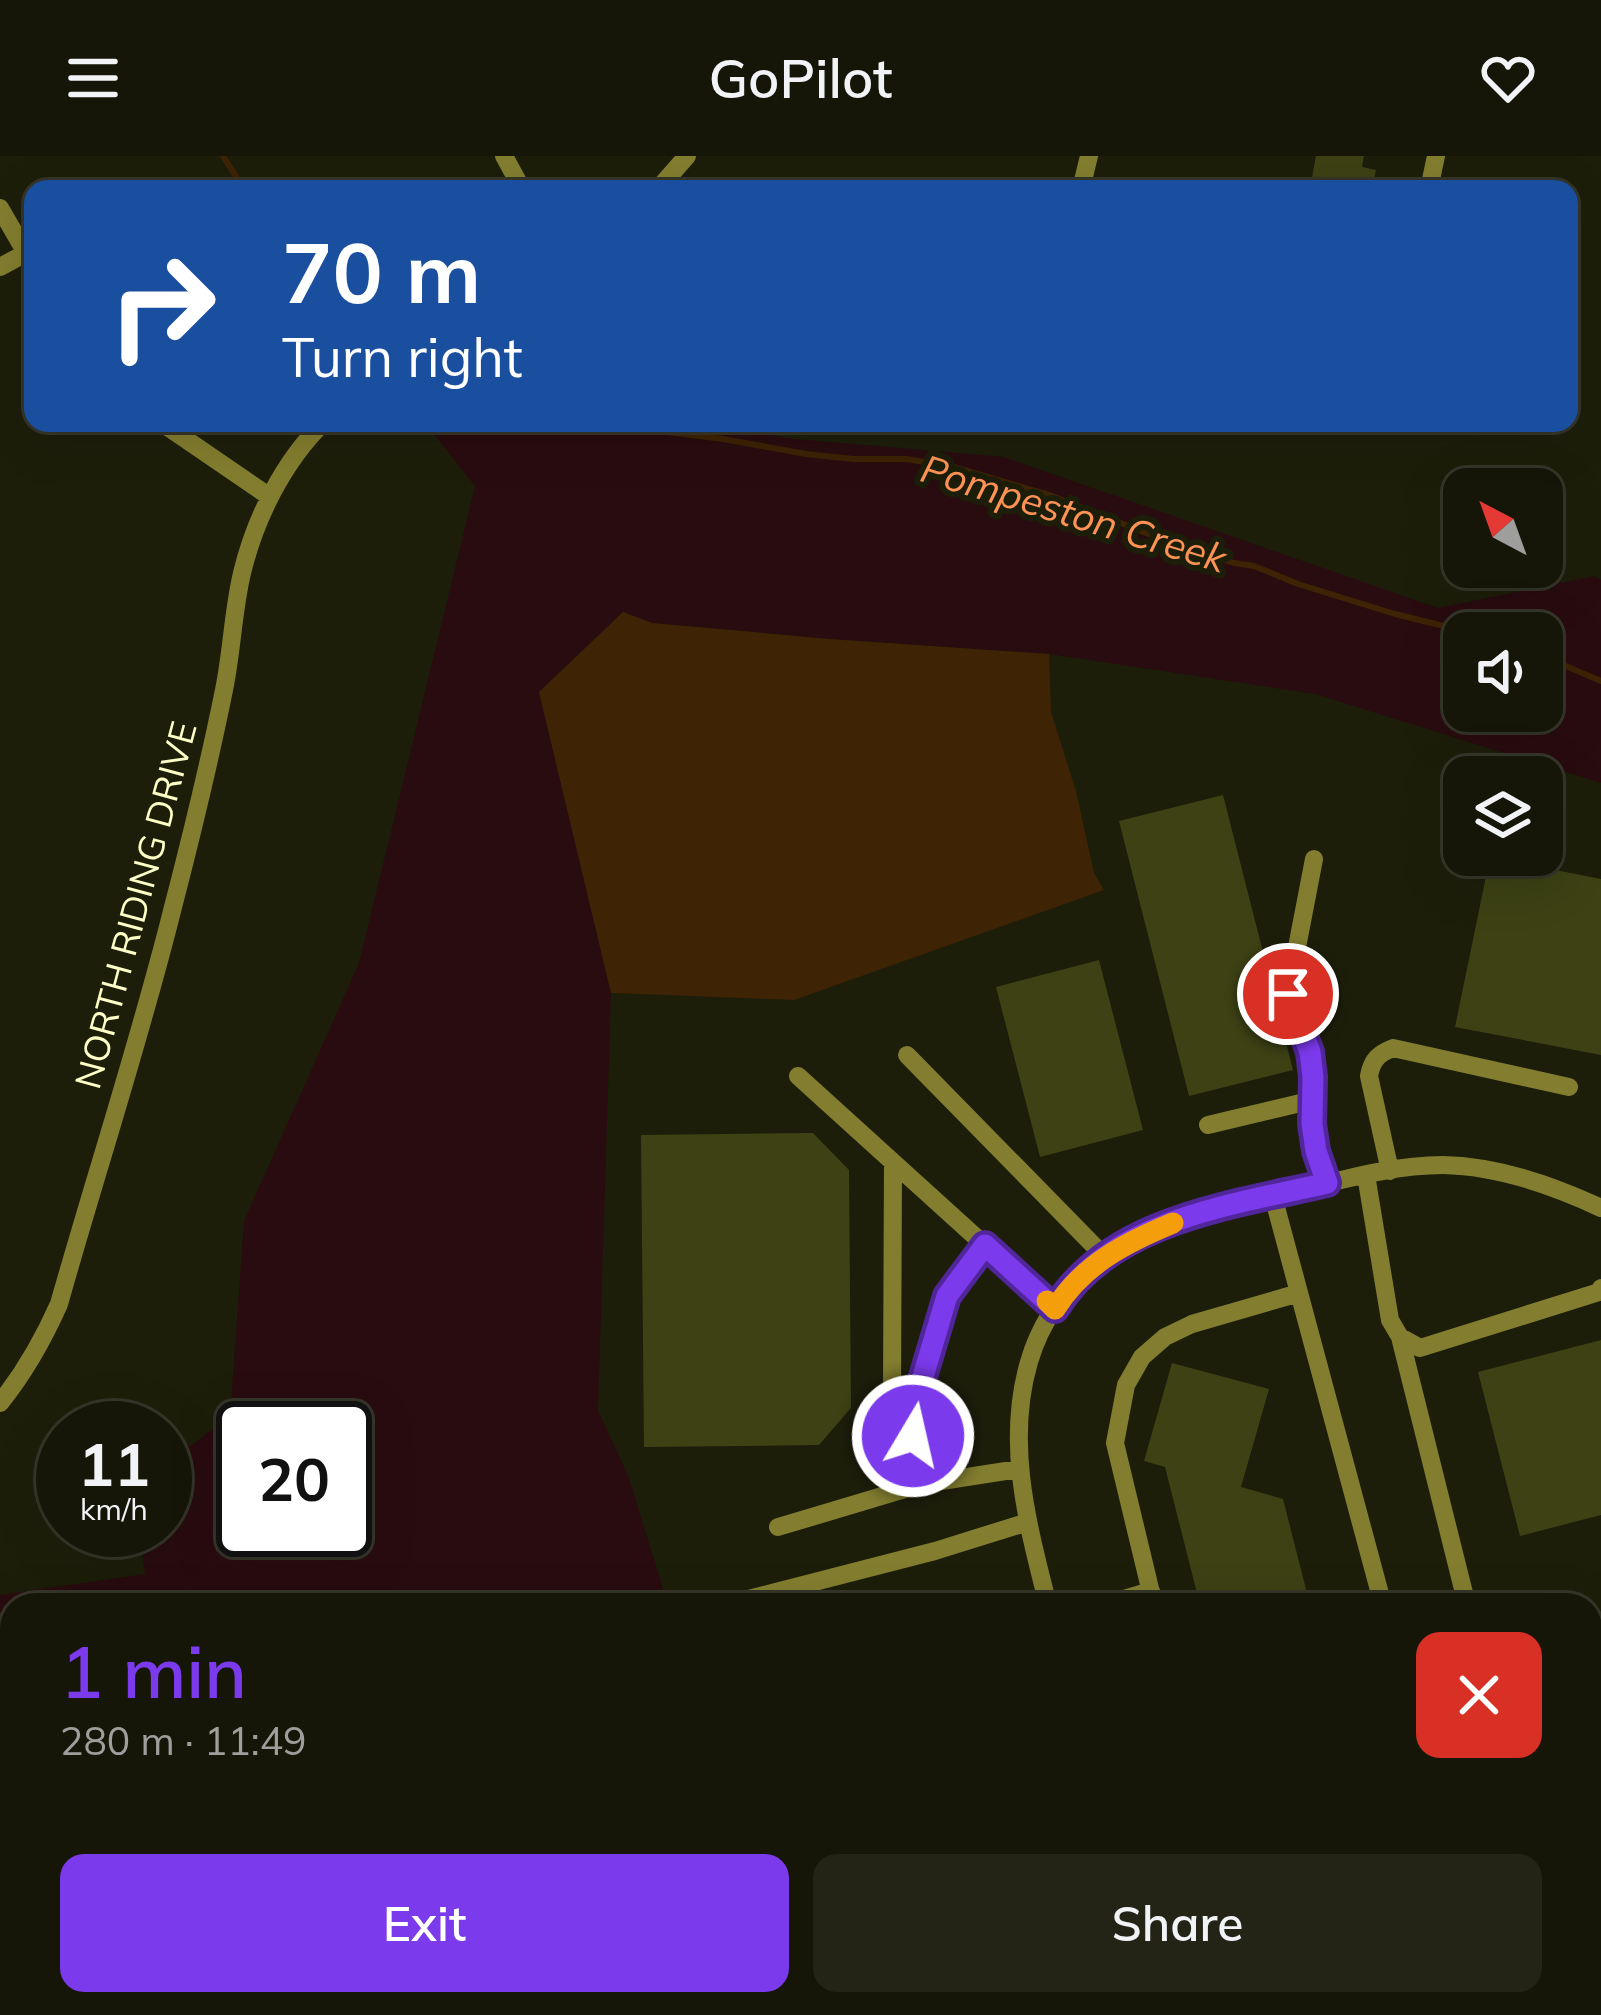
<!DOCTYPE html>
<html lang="en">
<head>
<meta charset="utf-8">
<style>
	body { margin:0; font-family:Mulish,sans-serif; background:#232316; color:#f1f3f6; height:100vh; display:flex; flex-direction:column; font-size:45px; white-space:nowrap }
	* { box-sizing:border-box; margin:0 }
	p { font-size:39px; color:#9e9f9c }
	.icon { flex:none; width:66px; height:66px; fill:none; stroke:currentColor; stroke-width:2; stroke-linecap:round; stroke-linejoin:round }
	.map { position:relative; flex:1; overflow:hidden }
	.details { position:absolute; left:0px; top:1437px; width:1602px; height:423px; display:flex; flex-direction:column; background:#161608; border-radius:36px 36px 0 0; box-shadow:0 12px 48px #0002,0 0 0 3px #353529 }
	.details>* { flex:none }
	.hud { position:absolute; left:24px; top:24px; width:1554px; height:252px; border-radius:24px; box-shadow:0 12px 48px #0002,0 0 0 3px #353529; background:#1a4fa0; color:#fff; overflow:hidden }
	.needle { width:78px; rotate:319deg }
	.controls { position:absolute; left:1443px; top:312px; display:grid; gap:24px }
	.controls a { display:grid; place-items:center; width:120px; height:120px; border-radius:24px; background:#161608; box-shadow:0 12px 48px #0002,0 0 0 3px #353529; font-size:60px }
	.speed { position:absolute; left:36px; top:1245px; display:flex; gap:24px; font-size:60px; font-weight:700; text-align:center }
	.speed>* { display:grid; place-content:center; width:156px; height:156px; border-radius:50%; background:#161608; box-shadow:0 12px 48px #0002,0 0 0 3px #353529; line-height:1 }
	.speed small { font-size:30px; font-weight:400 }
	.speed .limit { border:6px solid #111; border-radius:18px; background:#fff; color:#111 }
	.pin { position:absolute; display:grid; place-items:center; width:102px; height:102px; color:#fff; margin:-51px; border:6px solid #fff; border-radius:50%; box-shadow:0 3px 12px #0007 }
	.me { position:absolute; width:132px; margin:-66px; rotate:9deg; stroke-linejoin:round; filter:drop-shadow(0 0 9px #0008) }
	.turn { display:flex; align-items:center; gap:42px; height:252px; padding:0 60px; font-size:54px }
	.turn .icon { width:156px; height:156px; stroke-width:2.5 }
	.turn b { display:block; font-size:84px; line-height:102px }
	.round { display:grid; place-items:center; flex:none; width:126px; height:126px; border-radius:24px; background:#232316 }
	.head { display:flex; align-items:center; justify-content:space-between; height:204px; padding:0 60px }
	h1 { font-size:72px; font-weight:600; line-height:90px; color:#7c3aed }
	.primary-button { display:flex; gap:24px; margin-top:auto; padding:24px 60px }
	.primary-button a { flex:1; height:138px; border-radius:24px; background:#7c3aed; color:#fff; font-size:48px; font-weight:600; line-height:138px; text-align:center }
	.primary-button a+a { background:#232316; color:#f1f3f6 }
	header { display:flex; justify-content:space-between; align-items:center; height:156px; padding:0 60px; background:#161608; font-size:54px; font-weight:600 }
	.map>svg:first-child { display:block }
</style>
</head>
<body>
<header><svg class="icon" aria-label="menu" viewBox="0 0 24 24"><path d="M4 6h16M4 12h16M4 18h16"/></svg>GoPilot<svg class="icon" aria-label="heart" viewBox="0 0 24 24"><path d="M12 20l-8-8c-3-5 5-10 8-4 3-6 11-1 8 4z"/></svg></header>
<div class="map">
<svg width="1601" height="1859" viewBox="0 0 1601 1859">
	<rect width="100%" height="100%" fill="#1d1e0a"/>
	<path fill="#290c10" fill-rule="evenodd" d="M425,267H697L795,283L1004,301L1438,452L1595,420L1601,424V627L1315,538L1049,498L829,483L652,467L623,456L539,536L611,837L598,1254L629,1322L668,1449H12V1848H593V1859H0V1439L145,1418L139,1374H165V1309L230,1260L244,1065L359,807L475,330ZM1464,477H1542V555H1464ZM243,1272H345V1374H243Z"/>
	<path fill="#3e2304" d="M623,456L652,467L829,483L1049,498L1051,556L1076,635L1094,717L1104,734L794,844L611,837L539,536Z"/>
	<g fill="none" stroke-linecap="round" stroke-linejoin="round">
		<path stroke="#3e2304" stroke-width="6" d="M223,0L244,33
			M596,267L723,283L806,298L853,303H906L950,310L1052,340L1174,388L1234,407L1254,410L1298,428L1395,458L1472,477
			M1542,500L1601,525"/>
	</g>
	<path fill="#3d4114" d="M1316,0H1364L1362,11L1376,14L1372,33H1310Z
		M1223,639L1293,914L1189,940L1119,665Z
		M1490,701L1601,723V899L1455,871Z
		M1099,804L1143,974L1040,1001L996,831Z
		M813,977L849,1014L851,1252L819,1289L644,1291L641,979Z
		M1601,1184V1359L1520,1380L1478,1216Z
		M1172,1207L1269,1233L1241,1331L1283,1343L1310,1449H1200L1165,1311L1144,1305Z"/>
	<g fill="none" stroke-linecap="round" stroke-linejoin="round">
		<path stroke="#837e2f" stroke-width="18" d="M504,0L522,33
			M658,33L687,0
			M1081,33L1089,0
			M1429,33L1436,0
			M0,52L33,109
			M0,111L26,97
			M162,267L270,341
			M1314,703L1288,838L1310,895L1313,921L1312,968L1316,995L1327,1027
			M907,899L1105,1101
			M798,920L1055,1153
			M1208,969L1313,944
			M893,1006L892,1239L919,1243
			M1390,1015L1369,920C1372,904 1378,898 1393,892L1569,931
			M1366,1019L1390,1164L1400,1181L1420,1192L1599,1136L1601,1132
			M1273,1040L1383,1449
			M985,1089L947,1140L922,1224L913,1280L922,1328L1019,1313
			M1400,1181L1467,1449
			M0,1247C25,1216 43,1184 59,1148C96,1017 139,887 172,755C191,682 209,608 224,534C232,495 233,455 242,417C255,363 283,306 323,267
			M778,1371L922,1328
			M725,1449L935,1395L1028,1366
			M1048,1449C1028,1369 1005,1288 1029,1206C1065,1083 1191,1059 1299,1034C1345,1023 1395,1009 1443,1009C1498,1010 1552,1029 1601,1052
			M1104,1449L1151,1435
			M1154,1449L1115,1287L1126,1229L1142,1201L1165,1181L1192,1168L1299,1137
			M834,1848L837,1859
			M1150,1848L1153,1859
			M1260,1848L1263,1859
			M1490,1848L1493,1859"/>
	</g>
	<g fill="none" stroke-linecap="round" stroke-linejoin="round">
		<defs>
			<path id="route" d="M913,1280L922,1224L947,1140L985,1089L1055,1153C1110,1063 1233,1049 1327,1027L1316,995L1312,968L1313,921L1310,896L1288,838"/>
		</defs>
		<use href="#route" stroke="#51269a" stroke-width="30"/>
		<use href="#route" stroke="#7c3aed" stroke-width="21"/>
		<path stroke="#f59e0b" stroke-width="21" d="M1047,1145L1055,1153C1083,1108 1127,1086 1173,1067"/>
	</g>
	<g text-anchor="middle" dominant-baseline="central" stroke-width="12" stroke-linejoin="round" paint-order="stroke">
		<g font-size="36" fill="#feffc7" stroke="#1d1e0a">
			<text transform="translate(135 749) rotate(-75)">NORTH RIDING DRIVE</text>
		</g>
		<g font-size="39" font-style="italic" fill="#ff9355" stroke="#1d1e0a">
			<text transform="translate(1074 357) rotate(17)">Pompeston Creek</text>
		</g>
	</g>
</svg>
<div class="controls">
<a><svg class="needle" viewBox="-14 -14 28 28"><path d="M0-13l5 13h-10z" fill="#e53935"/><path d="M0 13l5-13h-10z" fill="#9e9f9c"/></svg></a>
<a><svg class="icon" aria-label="sound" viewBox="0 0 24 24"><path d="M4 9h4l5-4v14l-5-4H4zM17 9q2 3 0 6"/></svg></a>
<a><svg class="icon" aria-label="layers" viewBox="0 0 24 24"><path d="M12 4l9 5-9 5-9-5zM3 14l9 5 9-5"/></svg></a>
</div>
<div class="speed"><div>11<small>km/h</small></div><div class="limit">20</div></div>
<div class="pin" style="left:1288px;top:838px;background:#d93025"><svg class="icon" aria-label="arrive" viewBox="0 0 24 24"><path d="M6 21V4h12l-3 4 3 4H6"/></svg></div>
<svg class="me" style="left:913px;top:1280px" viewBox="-20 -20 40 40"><circle r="17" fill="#7c3aed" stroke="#fff" stroke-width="3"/><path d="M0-11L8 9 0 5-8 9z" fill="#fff"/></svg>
<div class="hud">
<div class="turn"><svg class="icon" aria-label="right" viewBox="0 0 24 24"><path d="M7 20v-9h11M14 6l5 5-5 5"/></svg><div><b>70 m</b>Turn right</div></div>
</div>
<section class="details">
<div class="head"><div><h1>1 min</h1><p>280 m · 11:49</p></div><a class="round" style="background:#d93025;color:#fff"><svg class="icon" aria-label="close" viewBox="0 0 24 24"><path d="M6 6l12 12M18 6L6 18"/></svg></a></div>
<div class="primary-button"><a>Exit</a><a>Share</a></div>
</section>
</div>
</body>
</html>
